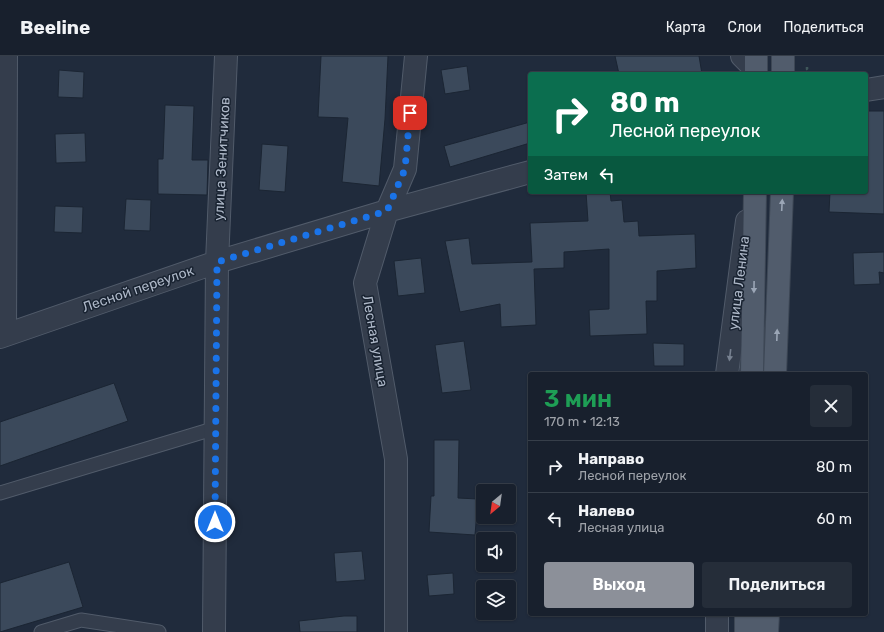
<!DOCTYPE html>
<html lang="ru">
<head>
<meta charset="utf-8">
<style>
	body { margin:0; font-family:Rubik,sans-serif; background:#252d39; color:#f1f3f6; height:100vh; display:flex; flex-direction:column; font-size:15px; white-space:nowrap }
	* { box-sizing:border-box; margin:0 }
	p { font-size:13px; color:#9fa3aa }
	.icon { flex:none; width:22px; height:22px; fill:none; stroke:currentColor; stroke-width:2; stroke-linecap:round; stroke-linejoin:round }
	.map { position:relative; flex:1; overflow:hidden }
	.drawer { position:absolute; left:528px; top:316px; width:340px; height:244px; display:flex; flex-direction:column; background:#18202d; border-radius:4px; box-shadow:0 1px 3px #0004,0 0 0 1px #363e49 }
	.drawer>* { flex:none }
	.banner { position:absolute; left:528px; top:16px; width:340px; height:122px; border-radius:4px; box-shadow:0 1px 3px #0004,0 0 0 1px #363e49; background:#0b6e4f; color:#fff; overflow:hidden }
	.needle { width:26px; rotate:209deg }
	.fabs { position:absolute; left:476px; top:428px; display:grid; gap:8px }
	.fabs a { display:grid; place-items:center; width:40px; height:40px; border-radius:4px; background:#18202d; box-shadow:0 1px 3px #0004,0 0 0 1px #363e49; font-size:20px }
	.pin { position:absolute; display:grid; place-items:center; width:34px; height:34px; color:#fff; margin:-17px; border-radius:8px; box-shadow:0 2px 6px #0006 }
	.me { position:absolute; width:44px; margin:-22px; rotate:0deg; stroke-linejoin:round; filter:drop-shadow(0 0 3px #0008) }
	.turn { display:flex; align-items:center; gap:14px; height:84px; padding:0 16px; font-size:18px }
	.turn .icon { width:52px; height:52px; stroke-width:2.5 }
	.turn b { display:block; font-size:28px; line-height:34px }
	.then { display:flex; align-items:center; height:38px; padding:0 16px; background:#0003; gap:8px; font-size:15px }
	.round { display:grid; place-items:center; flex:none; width:42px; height:42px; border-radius:4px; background:#252d39 }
	.summary { display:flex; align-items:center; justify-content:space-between; height:68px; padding:0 16px }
	h1 { font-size:24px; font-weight:600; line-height:30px; color:#1e9e55 }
	.cta { display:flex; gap:8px; margin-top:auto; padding:8px 16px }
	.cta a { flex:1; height:46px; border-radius:4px; background:#8c9099; color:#fff; font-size:16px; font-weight:600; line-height:46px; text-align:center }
	.cta a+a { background:#252d39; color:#f1f3f6 }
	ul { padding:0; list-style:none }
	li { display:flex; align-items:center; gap:12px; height:52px; padding:0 16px; border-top:1px solid #363e49 }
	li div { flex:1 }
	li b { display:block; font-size:15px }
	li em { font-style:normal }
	header { display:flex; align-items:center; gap:24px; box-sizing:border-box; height:56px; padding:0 20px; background:#18202d; border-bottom:1px solid #363e49 }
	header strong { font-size:19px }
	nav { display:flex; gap:22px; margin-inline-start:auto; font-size:14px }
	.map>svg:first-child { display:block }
</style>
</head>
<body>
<header>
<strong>Beeline</strong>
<nav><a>Карта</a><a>Слои</a><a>Поделиться</a></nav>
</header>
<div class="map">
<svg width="884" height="576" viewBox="0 0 884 576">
	<rect width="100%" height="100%" fill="#202b3c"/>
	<path fill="#3b495b" stroke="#1b2533" d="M321,0H388L385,63L379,130L342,126L348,62L318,61Z
		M615,0H699L702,18H619Z
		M467,10L470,34L445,38L441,14Z
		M59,14L84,16L83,42L58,41Z
		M165,49L194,50L192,104H208L207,139L158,138V103H163Z
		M866,55H884V158L829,156L830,136H866Z
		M530,66V87L450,111L444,90Z
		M85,77L86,106L56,107L55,78Z
		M262,88L288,90L285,136L259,134Z
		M586,136H610L611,145L622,144L624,166L638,165L639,180L695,178L696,212L657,215V245H646L647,278L590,280L589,254L609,253V193L564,196V212L534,213L536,269L501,271L500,248L460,256L445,185L469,182L472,208L532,206L530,167L588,165Z
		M126,143L151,144L150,175L124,174Z
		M55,150L83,151L82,177L54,176Z
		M884,196V217L879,216L880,228L854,229L853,197Z
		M421,202L425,237L398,240L394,205Z
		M464,285L471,334L442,337L435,289Z
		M653,287L684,288V310H654Z
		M114,327L128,365L0,410V366Z
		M434,384H459L458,442L478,443L475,479L429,476L431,440H434Z
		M362,495L365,524L336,526L334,497Z
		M69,506L83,551L0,576V527Z
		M453,517L454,538L429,540L427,519Z
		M344,560H357V576H300L299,565Z"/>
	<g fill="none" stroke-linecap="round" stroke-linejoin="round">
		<defs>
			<path id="lane" d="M0,437L216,372
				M41,576L81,564L159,576"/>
			<path id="street" d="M742,0L756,14
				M866,34L884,31
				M5,279L6,0
				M0,281L217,206L387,155L530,116
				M727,318L747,165
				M214,576L217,206L226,0
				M396,576V403L365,227L387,155L405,113L416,0
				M717,576V558"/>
			<path id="primary" d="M756,18V0
				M783,18V0
				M752,318L755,136
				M775,318L782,136
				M746,576V558
				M767,576L768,558"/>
		</defs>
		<use href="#lane" stroke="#515b6a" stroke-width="15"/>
		<use href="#street" stroke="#515b6a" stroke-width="24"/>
		<use href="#primary" stroke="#3d4755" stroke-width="24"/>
		<path stroke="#3f575a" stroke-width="2.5" stroke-dasharray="3 3" stroke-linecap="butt" d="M807,11V13L812,18"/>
		<use href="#lane" stroke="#343d4c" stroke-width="13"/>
		<use href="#street" stroke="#343d4c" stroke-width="22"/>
		<use href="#primary" stroke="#515c6c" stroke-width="22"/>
	</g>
	<defs><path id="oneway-solid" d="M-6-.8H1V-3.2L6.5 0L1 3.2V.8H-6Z"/></defs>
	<g fill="#9ba6b6">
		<use href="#oneway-solid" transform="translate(782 149) rotate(-87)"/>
		<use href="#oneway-solid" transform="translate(754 231) rotate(91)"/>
		<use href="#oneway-solid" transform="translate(777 279) rotate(-88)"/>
	</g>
	<use fill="#778190" href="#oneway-solid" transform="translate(730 299) rotate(97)"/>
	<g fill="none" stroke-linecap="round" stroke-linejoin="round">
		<path stroke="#1a73e8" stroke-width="7" stroke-dasharray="0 12.6" d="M215,466L217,206L387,155L405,113L410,57"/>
	</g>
	<g text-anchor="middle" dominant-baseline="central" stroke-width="3" stroke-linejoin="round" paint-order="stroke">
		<g font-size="14" fill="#aeb8c8" stroke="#192331">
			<text transform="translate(222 103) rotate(-87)">улица Зенитчиков</text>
			<text transform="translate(739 227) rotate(-83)">улица Ленина</text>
			<text transform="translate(138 233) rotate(-19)">Лесной переулок</text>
			<text transform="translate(375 285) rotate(80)">Лесная улица</text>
		</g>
	</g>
</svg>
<div class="fabs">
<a><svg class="needle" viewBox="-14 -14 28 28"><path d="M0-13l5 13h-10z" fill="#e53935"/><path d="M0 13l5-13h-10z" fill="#9fa3aa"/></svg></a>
<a><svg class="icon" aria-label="sound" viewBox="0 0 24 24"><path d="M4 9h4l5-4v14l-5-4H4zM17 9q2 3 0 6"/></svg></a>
<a><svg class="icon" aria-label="layers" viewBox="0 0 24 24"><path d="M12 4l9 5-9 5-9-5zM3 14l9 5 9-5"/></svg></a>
</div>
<div class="pin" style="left:410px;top:57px;background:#d93025"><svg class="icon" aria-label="arrive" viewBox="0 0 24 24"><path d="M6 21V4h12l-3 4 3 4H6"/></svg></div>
<svg class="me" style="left:215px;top:466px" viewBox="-20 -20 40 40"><circle r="17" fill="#1a73e8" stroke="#fff" stroke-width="3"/><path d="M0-11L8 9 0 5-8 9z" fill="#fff"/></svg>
<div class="banner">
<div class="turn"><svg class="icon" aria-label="right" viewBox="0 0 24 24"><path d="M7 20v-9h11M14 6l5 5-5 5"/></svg><div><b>80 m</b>Лесной переулок</div></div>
<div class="then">Затем<svg class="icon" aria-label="left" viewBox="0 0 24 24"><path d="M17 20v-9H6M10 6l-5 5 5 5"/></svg></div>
</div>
<section class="drawer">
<div class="summary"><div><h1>3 мин</h1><p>170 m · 12:13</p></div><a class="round"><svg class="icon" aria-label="close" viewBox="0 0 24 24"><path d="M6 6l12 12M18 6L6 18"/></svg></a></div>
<ul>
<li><svg class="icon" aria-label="right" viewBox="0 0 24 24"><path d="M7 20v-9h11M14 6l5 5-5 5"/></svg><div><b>Направо</b><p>Лесной переулок</p></div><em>80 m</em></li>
<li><svg class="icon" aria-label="left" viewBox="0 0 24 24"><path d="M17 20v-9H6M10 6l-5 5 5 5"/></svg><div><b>Налево</b><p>Лесная улица</p></div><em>60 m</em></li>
</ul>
<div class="cta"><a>Выход</a><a>Поделиться</a></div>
</section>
</div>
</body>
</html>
